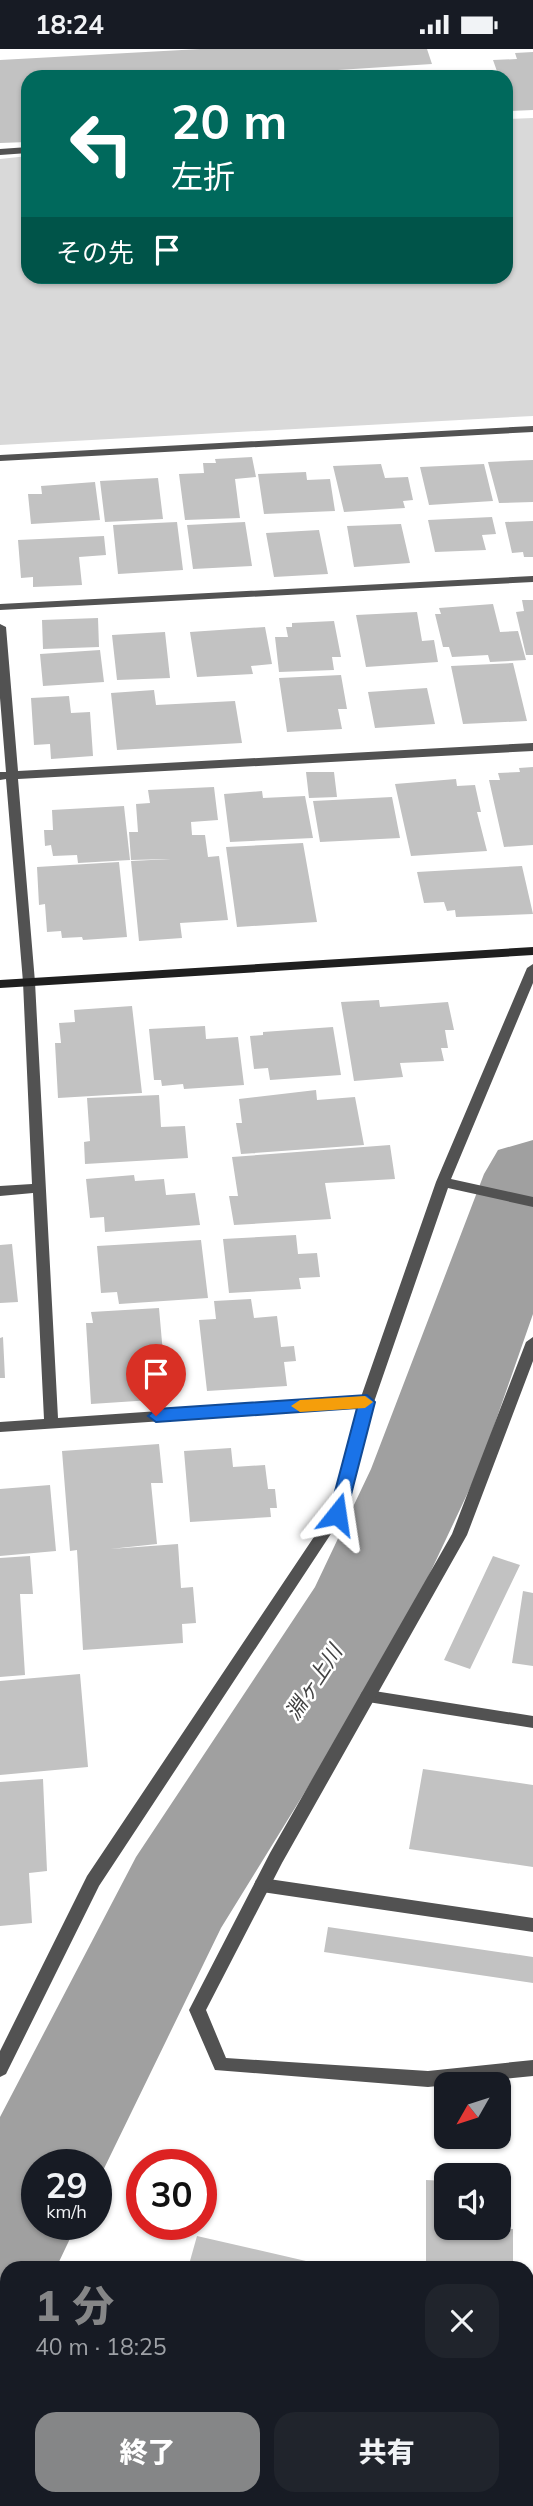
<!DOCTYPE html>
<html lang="ja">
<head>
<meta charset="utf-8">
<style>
	body { margin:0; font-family:Mulish,"Noto Sans JP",sans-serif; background:#20242c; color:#f1f3f6; height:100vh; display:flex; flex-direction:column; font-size:26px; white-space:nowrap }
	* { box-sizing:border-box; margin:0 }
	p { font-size:23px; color:#9ea1a6 }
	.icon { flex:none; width:38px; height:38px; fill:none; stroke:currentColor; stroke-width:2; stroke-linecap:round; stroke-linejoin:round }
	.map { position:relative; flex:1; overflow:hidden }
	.side { position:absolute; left:0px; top:2212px; width:534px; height:245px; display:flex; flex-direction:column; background:#171b24; border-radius:21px 21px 0 0; box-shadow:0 2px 5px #0004 }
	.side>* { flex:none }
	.guide { position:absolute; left:21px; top:21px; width:492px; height:214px; border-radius:21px; box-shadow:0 2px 5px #0004; background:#00695c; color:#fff; overflow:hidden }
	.needle { width:46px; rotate:231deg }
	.tools { position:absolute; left:434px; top:2023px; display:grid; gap:14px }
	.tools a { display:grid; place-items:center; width:77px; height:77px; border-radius:14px; background:#171b24; box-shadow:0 2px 5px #0004; font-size:35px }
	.speed { position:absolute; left:21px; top:2100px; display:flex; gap:14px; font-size:35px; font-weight:700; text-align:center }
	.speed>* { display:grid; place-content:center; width:91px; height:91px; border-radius:50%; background:#171b24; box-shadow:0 2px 5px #0004; line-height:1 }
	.speed small { font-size:18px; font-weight:400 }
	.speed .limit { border:10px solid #d22; background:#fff; color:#111 }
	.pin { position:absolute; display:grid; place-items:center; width:60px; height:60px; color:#fff; margin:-72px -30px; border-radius:50% 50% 50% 0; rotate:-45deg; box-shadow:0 0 7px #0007 }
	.pin .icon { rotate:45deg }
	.me { position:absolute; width:77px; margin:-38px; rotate:15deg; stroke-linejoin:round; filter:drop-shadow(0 0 5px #0008) }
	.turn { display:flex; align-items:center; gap:24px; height:147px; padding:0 35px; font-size:32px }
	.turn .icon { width:91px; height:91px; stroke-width:2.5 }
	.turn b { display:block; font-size:49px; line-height:60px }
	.then { display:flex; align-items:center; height:66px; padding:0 35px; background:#0003; gap:14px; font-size:26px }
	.round { display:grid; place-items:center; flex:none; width:74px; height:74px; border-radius:21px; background:#20242c }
	.head { display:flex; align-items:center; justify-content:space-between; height:119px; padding:0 35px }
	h1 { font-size:42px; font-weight:800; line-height:52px; color:#858687 }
	.button { display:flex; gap:14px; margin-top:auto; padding:14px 35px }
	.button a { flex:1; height:80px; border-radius:21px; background:#858687; color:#fff; font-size:28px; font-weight:800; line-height:80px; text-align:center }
	.button a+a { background:#20242c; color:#f1f3f6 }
	.status { display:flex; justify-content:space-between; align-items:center; height:49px; padding:0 35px; background:#171b24; direction:ltr }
	.status svg { height:19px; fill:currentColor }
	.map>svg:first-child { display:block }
</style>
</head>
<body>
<div class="status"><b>18:24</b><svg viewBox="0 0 49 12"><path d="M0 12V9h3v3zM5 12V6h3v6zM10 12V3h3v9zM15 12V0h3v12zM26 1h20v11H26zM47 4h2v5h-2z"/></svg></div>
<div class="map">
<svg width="533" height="2457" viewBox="0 0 533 2457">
	<rect width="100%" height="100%" fill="#fff"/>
	<path fill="#d9d9d9" d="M533,69V367L0,396V110L28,107V228H506V70Z"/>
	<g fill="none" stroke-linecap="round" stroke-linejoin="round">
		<path fill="#a0a0a0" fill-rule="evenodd" d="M533,1091V1265L479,1420L398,1592L221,1879L96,2136V2116H37V2175H77L56,2219H7V2254L0,2257V2068L136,1808L315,1538L371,1420L484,1125L498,1101Z"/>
	</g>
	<path fill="#c2c2c2" d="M200,0H427L432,15L306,23L308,28H280L279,24L215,28H28V93L0,94V11Z
		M533,3V61L510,62L506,49V28H499L493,11L517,10L515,4Z
		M252,408L256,428L235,430L240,469L185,471L179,425L204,424L203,414H216L215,410Z
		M533,411V453L499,454L488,413Z
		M381,415L385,429L408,428L413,451L403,452L405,459L344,463L333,417Z
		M484,415L493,452L429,456L420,418Z
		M306,423L307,431L330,430L335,462L264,465L258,425Z
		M158,429L163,470L105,473L100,432Z
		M95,433L100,471L31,475L28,445H42L41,437Z
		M492,468L496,485L482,486L486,501L435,503L428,471Z
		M533,472V508H524L523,503L512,504L505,473Z
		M177,473L183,521L118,525L113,476Z
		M245,473L252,517L193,520L187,476Z
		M401,475L410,514L354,518L347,477Z
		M319,481L328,525L274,528L266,484Z
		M104,487L106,506L79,508L82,536L33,538V528L21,529L18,491Z
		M522,551H533V606H526L516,563L524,562Z
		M493,555L500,583L518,582L526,611L490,613L488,606L452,608L449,598H443L435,565H441L439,559Z
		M417,563L422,592L434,591L438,613L366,618L356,566Z
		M98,569L99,598L43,600L42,571Z
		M334,572L341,608H332L334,621L279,623L275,588H288L286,578H292V574Z
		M265,578L272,615L251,617L253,625L197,628L190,583Z
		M165,583L170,629L117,631L112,586Z
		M100,601L104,633L43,637L40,605Z
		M513,614L527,672L463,675L451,617Z
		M341,626L347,660H338L342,680L287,683L279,629Z
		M427,639L435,675L375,679L368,643Z
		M154,641L156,656L235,652L242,694L117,701L111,644Z
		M69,647L71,664L90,663L93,707L51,710L50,695L34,696L31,649Z
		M533,718V796L504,798L489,731H500L498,724L520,723L519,719Z
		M306,723H334L337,748L309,749Z
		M456,730L457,737L475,736L481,763H477L487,802L411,807L395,735Z
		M214,738L218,771L191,773L192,786H205L208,808L219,807L228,871L180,874L182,889L139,892L131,812L171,810L131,811L129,783H138L136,755L150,754L148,741Z
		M262,742L263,749L305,747L313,789L230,793L224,745Z
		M392,748L400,789L320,793L313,752Z
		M124,757L130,811L78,814L77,806L53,807L51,796L45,797L44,781H53L52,761Z
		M303,794L317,873L237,878L226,798Z
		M119,813L127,888L83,891L82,888L62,889L61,882L47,883L45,855L39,856L37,818Z
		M522,817L533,865L456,868L455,861L447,862L444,853L424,854L417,823Z
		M379,951L380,958L448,953L454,981H445L448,999H441L444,1012L400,1014L403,1028L354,1032L341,953Z
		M132,957L142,1044L58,1049L55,994H61L59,974L75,973L74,961Z
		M205,977L206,990L238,988L244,1036L184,1040L183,1035L162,1037L161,1031H154L149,980Z
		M333,978L341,1026L270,1031L268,1019L254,1020L250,987L263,986V983Z
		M316,1041L317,1051L355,1048L364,1096L241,1105L236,1074H242L239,1050Z
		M159,1046L161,1078L185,1077L188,1109L85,1115L84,1093L90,1092L87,1049Z
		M390,1096L395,1130L325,1134L331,1170L234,1176L229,1147H238L232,1108Z
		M134,1126L135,1132L164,1130L166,1146L195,1144L200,1176L105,1183L104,1168L90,1169L86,1130Z
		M296,1186L298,1205L317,1204L320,1228L299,1229L301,1240L229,1244L223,1190Z
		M201,1191L208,1249L119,1255L117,1243L101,1244L97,1197Z
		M12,1195L18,1253L0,1254V1196Z
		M251,1250L254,1269L277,1267L281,1298L294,1297L296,1312L284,1313L287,1337L207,1342L199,1271L216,1270L214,1252Z
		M159,1259L167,1350L91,1355L86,1274H93L91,1263Z
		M3,1288L5,1329H0V1289Z
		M159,1395L163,1434H151L157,1495L110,1500L178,1495L181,1539L193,1538L196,1574L182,1575L183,1594L83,1601L77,1501L70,1502L62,1402Z
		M231,1399L233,1418L265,1416L268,1440H275L277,1459H270L271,1468L190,1473L184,1402Z
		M50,1436L56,1502L0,1507V1440Z
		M30,1507L33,1545H20L25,1626L0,1628V1509Z
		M493,1507L520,1516L470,1620L444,1611Z
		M523,1542L533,1544V1617L512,1614Z
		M80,1625L88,1718L0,1726V1632Z
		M423,1720L533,1736V1818L409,1800Z
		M43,1730L47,1822L29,1824L32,1874L0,1877V1733Z
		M328,1878L533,1908V1934L324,1903Z
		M426,2131L446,2132V2179L513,2180V2219H426Z
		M197,2187L332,2218V2219H188Z
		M200,2450H274L273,2457H225Z
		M360,2450H466V2457H360Z"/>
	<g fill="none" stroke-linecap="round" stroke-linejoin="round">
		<path fill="#525252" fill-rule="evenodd" d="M28,98V104L0,106V100Z
			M368,1641L533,1667V1679L368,1653L362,1651L360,1647L362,1643Z
			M262,1829L533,1869V1883L262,1843L256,1841L254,1836L256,1831Z"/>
		<path fill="#525252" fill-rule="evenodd" d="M533,377V383L0,412V406Z
			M533,527V533L0,561V555Z
			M0,575L6,578L18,722L533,694V702L18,730L35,933L58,1369L361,1348L436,1133L527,919L533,915V934L451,1130L533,1148V1158L448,1139L374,1353L344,1465L99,1837L6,2025L0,2028V2002L87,1827L330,1464L358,1359L0,1383V1373L44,1370L33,1144L0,1147V1137L32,1135L23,933L6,730L0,731V723H6L0,649Z
			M533,1288V1312L467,1486L282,1814L206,1961L226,2009L428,2022L533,2011V2027L428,2038L215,2021L189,1961L270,1804L452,1485L526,1293Z"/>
		<path fill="#1f1f1f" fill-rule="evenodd" d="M533,898V906L0,939V931Z"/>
	</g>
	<path fill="#1a73e8" stroke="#114b97" stroke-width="2" d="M367,1346L375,1353L346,1465L343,1470H331L329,1465L357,1359L156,1373L148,1367L156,1360Z"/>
	<path fill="#f59e0b" d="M365,1347L373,1353L365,1359L300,1363L291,1357L300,1351Z"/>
	<g text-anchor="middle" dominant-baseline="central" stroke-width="5" stroke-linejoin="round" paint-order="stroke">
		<g font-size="21" font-style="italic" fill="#414141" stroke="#fff">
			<text transform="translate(313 1633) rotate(-57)">淵ヶ上川</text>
		</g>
	</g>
</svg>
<div class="tools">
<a><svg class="needle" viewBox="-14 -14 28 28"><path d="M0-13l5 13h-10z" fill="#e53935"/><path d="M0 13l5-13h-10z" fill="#9ea1a6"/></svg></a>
<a><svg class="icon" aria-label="sound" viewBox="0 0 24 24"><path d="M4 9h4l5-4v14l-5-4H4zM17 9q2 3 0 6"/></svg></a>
</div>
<div class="speed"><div>29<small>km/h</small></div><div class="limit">30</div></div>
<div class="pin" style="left:156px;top:1367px;background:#d93025"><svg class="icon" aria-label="arrive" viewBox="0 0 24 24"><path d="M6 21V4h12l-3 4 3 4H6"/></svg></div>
<svg class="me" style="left:337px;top:1465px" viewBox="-20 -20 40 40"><path d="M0-17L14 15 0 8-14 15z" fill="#1a73e8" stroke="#fff" stroke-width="4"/></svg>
<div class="guide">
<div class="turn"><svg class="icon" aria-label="left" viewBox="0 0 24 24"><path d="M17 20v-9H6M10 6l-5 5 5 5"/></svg><div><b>20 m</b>左折</div></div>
<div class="then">その先<svg class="icon" aria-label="arrive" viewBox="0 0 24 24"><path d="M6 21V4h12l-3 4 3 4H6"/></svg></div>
</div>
<section class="side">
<div class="head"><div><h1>1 分</h1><p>40 m · 18:25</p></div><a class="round"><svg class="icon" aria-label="close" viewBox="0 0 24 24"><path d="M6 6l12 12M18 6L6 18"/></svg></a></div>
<div class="button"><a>終了</a><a>共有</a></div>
</section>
</div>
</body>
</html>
